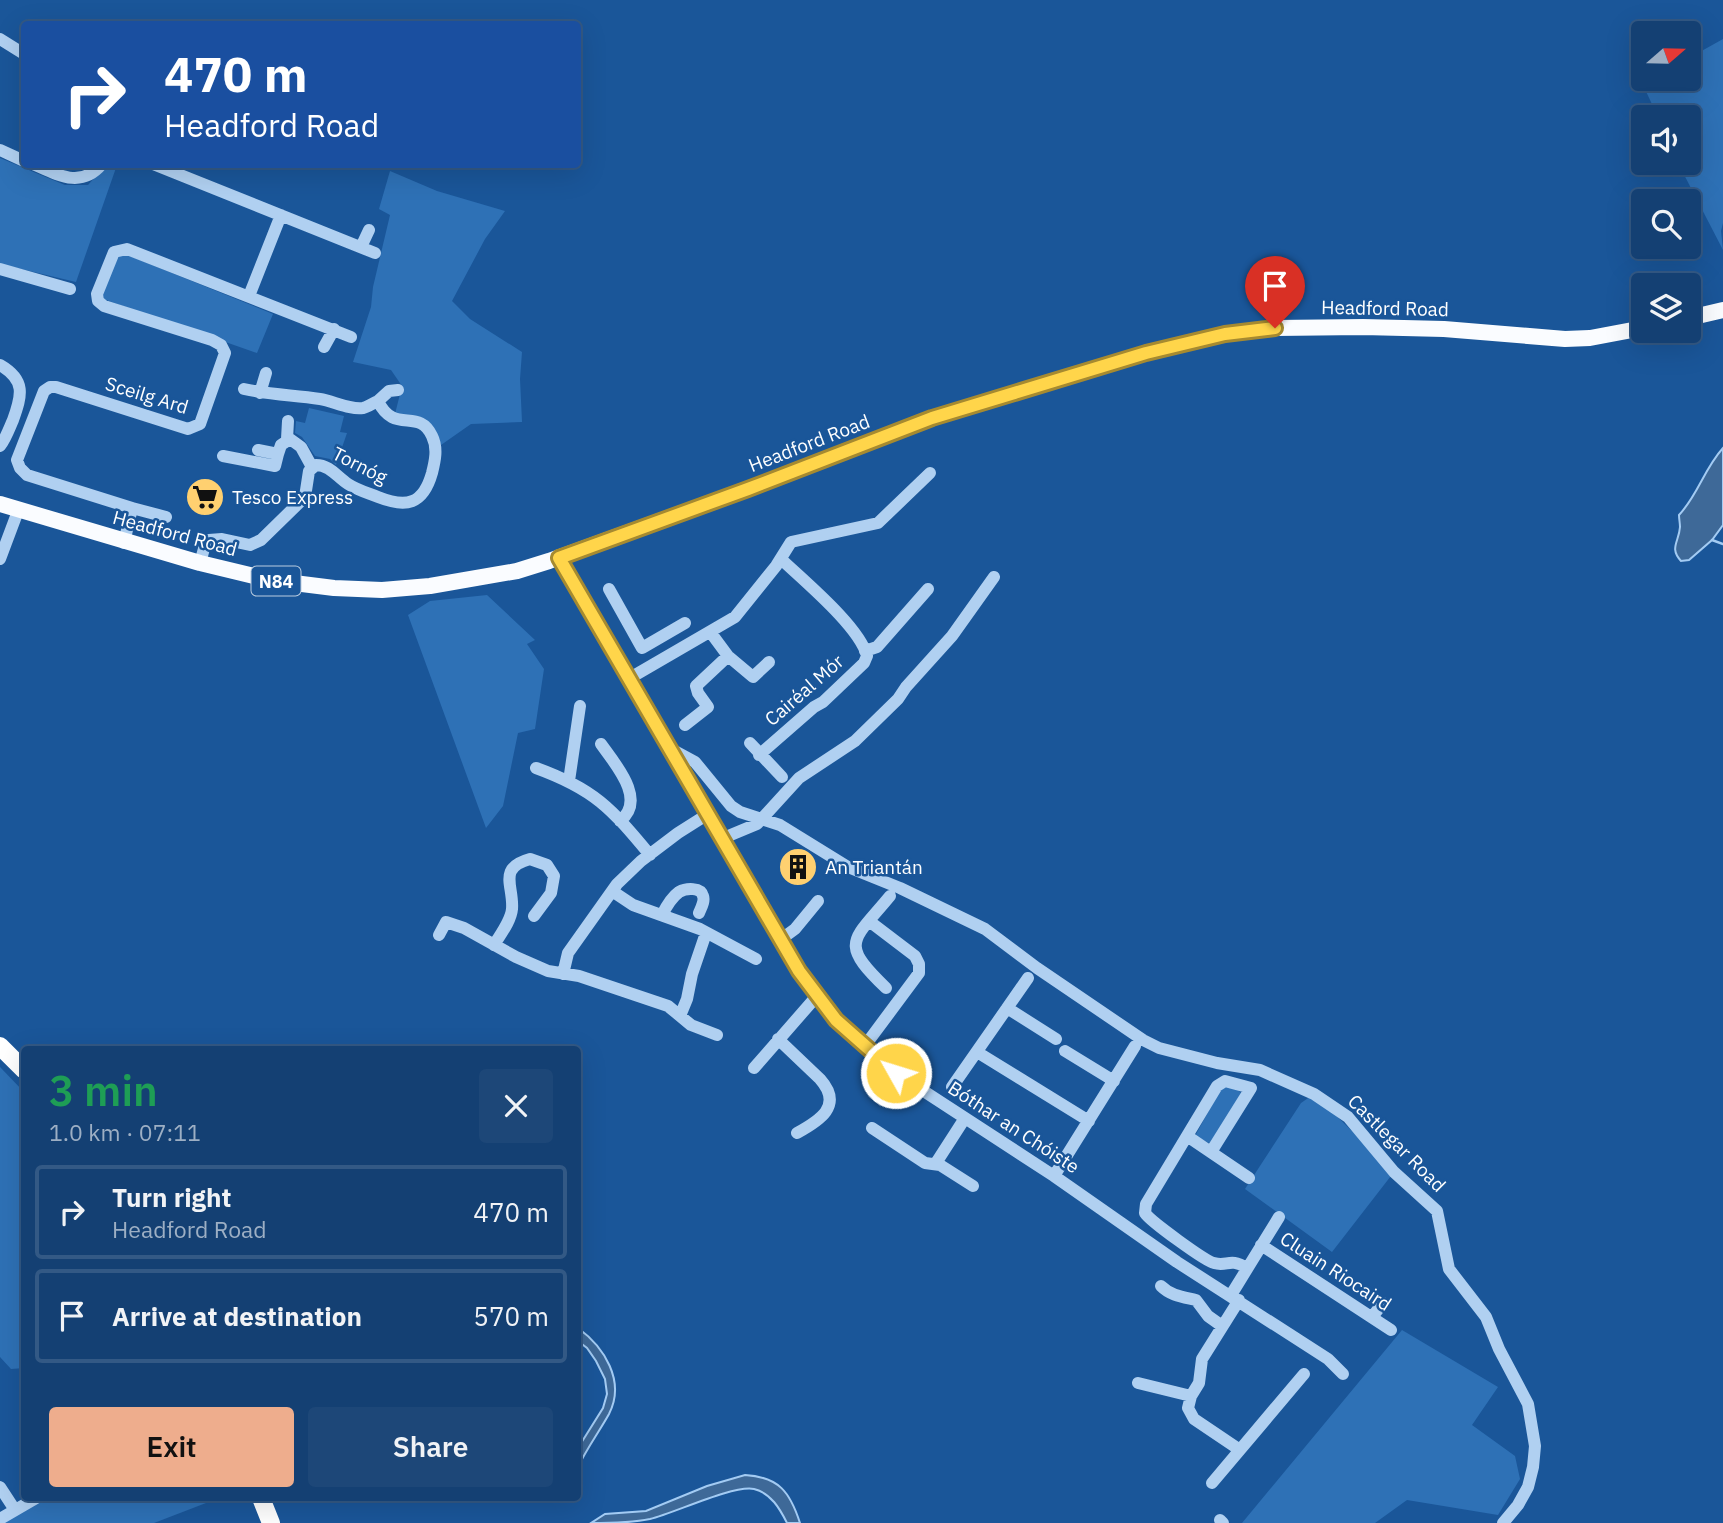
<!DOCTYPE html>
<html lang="en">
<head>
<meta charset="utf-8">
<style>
	body { margin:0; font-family:"IBM Plex Sans",sans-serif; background:#1d4778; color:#f1f3f6; height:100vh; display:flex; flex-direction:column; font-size:26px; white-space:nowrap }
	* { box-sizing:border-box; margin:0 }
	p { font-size:23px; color:#9dafc4 }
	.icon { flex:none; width:38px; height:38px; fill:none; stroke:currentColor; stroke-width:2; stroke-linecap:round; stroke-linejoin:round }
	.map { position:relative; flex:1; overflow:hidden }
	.panel { position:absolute; left:21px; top:1046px; width:560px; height:455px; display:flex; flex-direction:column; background:#144073; border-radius:7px; box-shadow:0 7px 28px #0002,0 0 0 2px #335985 }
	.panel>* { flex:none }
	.hud { position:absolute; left:21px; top:21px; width:560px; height:147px; border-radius:7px; box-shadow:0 7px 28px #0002,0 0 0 2px #335985; background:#1a4fa0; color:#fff; overflow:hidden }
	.needle { width:46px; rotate:70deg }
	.fabs { position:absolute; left:1631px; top:21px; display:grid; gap:14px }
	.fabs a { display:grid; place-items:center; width:70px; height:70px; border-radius:7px; background:#144073; box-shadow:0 7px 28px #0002,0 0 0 2px #335985; font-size:35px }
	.pin { position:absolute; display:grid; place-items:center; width:60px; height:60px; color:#fff; margin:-72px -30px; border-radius:50% 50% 50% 0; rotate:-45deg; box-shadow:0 0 7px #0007 }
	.pin .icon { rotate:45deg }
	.me { position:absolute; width:77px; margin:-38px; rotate:309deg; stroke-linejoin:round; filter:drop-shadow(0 0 5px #0008) }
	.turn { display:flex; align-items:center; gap:24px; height:147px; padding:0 28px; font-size:32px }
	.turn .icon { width:91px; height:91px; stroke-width:2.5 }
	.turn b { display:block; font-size:49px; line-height:60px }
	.round { display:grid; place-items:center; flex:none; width:74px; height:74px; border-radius:7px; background:#1d4778 }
	.head { display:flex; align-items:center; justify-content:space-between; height:119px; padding:0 28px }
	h1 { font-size:42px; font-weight:600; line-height:52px; color:#1e9e55 }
	.button { display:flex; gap:14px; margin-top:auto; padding:14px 28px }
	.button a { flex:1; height:80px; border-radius:7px; background:#eead8d; color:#111; font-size:28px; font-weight:600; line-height:80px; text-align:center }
	.button a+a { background:#1d4778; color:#f1f3f6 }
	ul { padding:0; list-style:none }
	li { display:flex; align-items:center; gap:21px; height:94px; margin:0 14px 10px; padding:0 14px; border:4px solid #335985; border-radius:7px }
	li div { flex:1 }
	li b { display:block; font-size:26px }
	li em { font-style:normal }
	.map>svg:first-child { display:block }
</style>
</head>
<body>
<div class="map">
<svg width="1723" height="1523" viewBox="0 0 1723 1523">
	<rect width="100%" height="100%" fill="#1a5699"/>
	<path fill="#2e71b6" d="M1723,39V223L1721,231L1723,250L1678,163H1689V117H1658L1643,85L1653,79H1689V58Z
		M0,158L65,185H88L106,165H117L76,282L0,264Z
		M390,171L437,191L505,211L485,239L452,301L470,319L522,352L520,379L522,422L471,424L441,445C432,417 422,417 395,414L402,386L391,370L353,362L371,307L373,287L390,215L379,209Z
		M125,254L273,314L257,353L103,299L102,293L119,255Z
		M309,408L344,416L340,432L347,433L336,465L330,459L315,456L302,437L295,433L296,421L305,423Z
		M487,595L535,640L527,644L544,669L535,729L518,733L503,806L486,828L408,615L430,601Z
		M0,1067L24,1092V1368L11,1369L0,1357Z
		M1223,1085L1234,1086L1241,1093L1211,1144L1195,1136Z
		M1314,1094L1394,1172L1332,1252L1245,1189L1301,1103Z
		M1402,1330L1498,1387L1472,1425L1515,1456L1520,1479L1498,1515L1407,1500L1375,1523H1242Z
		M47,1498H219L154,1523H2Z"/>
	<path fill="#3e6998" stroke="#a3cbf3" stroke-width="2" d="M1723,448V525L1712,540L1689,560L1681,561C1669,548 1679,542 1680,527C1680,523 1679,519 1679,515C1698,495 1704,469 1723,448Z
		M578,1328C604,1347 626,1381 609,1414C599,1432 587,1448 578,1467V1448L603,1408L607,1394L605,1379L596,1361L587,1348L578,1341Z
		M745,1475C779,1477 790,1492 800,1523H787C780,1509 771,1493 754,1489C732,1485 675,1513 650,1519C630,1523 611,1523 591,1523L605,1514L646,1511L707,1486Z"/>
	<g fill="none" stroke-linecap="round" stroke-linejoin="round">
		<path stroke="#a3cbf3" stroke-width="2.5" d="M1712,540L1723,544"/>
		<path stroke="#b0d0f1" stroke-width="12" d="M0,39L24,54
			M0,150L24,161
			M33,164C58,175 81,189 102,164
			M153,164L375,253
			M361,247L369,230
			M0,269L70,289
			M249,296L281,215
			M324,347L334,329
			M0,365C26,380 22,395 13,420C9,429 6,438 0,446
			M244,389C271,395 294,395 320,399C333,401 350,410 363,408C368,407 373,403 378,401
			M260,393L266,373
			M287,439L288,421
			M258,450L278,454L281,445L290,439L301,447L312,467
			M223,456L275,466L278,454
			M132,508L166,517
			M124,543L132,508L27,475L20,468L17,460L44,391L50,387H56L188,429L200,424L225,353L221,345L212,340L104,306L98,301L97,294L114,252L127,249L351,337
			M560,558L799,971L836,1020L864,1047L896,1073L1054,1176L1177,1262L1328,1359L1343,1374
			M0,559L18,511
			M200,563L205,545L209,540L222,539L250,545L261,540L305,497L309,471L316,465C330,465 337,477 348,484C357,490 368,493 378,497C406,508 423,505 432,473C435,461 438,448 432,436C419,407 394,435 378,401L389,391L398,390
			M609,589L642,648L685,623
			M711,633L728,656L753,677L769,662
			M865,651L877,647L928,589
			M630,678L735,617L776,566L791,542L878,523L930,473
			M685,725L708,707L698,693L696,686L728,656
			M750,743L782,777
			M601,744C616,765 647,800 620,821
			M671,749L695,762L731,806L740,812L780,825L848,867L900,888L985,929L1037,968L1143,1040L1159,1048L1217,1063L1260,1070L1314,1094L1348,1117L1394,1172L1437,1211L1449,1269L1486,1317L1499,1349L1528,1404L1535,1446L1533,1467L1528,1487L1518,1505L1503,1523
			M759,755L814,707L823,702L864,663L867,656C860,627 803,580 781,559
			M536,768C594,789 611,808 650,855
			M569,781L580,706
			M721,839L757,824L799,778L855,741L898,699L906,687L952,636L994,577
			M612,891L633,905L700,929L756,959
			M662,915C666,907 672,897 679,892C686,888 701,887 703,896C705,901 701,908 699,913
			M439,935L446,922L464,928L516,957L548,971L579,976L668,1006L691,1025L717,1035
			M780,940L795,929L818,901
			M494,945C500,935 511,921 512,909C514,886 497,868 530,859L547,865L554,876L551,893L534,916
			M563,974L568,953L617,884L641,861L678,833L708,814
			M886,988C838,942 853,941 890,896
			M1007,1008L1056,1039
			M680,1016L687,999L692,974L706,933
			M778,1039L820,1079C844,1106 819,1121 797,1133
			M864,1047L919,973V964L915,956L869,921
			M1065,1051L1114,1081
			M977,1052L1089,1121
			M754,1068L816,997
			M952,1087L1028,978
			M872,1128L925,1163L940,1165L973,1186
			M1187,1136L1249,1178
			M1211,1152L1251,1088L1225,1081L1217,1086L1146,1204L1145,1213C1150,1221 1205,1261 1214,1263C1228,1267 1229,1257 1247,1268
			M936,1163L965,1118
			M1054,1176L1135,1046
			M1261,1245L1391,1330
			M1161,1286C1171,1296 1183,1297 1196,1300L1208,1316L1222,1326
			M1231,1295L1279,1217
			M1239,1300L1202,1359L1199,1383L1191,1396L1188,1408L1194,1419L1240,1450
			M1372,1317L1383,1303
			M1138,1383L1191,1396
			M1212,1483L1304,1374
			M0,1487L15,1510
			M0,1519L36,1498
			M1220,1520L1223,1523"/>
		<path stroke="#fafcff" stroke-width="16" d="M1689,318L1723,310
			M0,504L200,563L270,580L334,588L382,590L430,586L517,571L549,561L748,489L932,418L1146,353L1225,334L1275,328L1363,327L1444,329L1565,339L1590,338L1643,328"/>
		<path stroke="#fff" stroke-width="18" d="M0,1046L24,1070
			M261,1498L271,1523"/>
	</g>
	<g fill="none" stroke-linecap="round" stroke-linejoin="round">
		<defs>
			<path id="route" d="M896,1073L836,1020L799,971L559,558L748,489L932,418L1146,353L1225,334L1275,328"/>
		</defs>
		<use href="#route" stroke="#a68a30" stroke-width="18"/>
		<use href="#route" stroke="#ffd54a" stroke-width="12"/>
	</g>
	<defs>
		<symbol id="supermarket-disc" viewBox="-11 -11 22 22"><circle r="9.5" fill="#ffd070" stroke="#1a5699"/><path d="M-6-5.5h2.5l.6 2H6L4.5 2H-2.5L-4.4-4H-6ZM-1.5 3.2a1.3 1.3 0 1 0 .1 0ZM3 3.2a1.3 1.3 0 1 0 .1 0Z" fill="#111"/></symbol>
		<symbol id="building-disc" viewBox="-11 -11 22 22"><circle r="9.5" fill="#ffd070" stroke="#1a5699"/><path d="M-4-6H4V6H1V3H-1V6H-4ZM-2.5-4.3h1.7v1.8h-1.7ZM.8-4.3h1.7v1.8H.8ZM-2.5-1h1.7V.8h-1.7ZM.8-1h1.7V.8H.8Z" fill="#111"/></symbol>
	</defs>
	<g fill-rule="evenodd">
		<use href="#supermarket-disc" x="183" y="475" width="44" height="44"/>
		<use href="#building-disc" x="776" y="845" width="44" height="44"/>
	</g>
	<g text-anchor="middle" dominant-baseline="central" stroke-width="5" stroke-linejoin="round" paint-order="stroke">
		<rect fill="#1a5699" stroke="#bacce0" stroke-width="2" x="251.5" y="566.5" width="49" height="29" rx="5"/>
		<g font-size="18" font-weight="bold" fill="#fff">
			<text x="276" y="581">N84</text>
		</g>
		<g font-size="19" fill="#fff" stroke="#1a5699">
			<text transform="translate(1385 308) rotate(1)">Headford Road</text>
			<text transform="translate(147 395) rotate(17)">Sceilg Ard</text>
			<text transform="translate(809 443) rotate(-21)">Headford Road</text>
			<text transform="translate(360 465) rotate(27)">Tornóg</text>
			<text transform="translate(175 533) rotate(15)">Headford Road</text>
			<text transform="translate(804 690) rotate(-41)">Cairéal Mór</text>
			<text transform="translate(1014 1127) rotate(33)">Bóthar an Chóiste</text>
			<text transform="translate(1397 1143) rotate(45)">Castlegar Road</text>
			<text transform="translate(1336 1271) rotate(33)">Cluain Riocaird</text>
		</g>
		<g font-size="19" fill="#fff" stroke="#1a5699" text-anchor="start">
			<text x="232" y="497">Tesco Express</text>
			<text x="825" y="867">An Triantán</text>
		</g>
	</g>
</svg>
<div class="fabs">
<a><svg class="needle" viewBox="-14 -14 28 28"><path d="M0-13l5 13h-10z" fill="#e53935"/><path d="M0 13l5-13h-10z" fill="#9dafc4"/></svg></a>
<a><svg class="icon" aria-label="sound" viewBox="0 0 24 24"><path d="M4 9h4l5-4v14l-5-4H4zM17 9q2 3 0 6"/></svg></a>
<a><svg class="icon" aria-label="search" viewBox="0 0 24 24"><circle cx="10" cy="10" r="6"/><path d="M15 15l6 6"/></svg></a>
<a><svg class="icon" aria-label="layers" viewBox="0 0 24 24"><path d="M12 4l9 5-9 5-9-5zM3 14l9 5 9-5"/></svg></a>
</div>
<div class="pin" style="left:1275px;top:328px;background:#d93025"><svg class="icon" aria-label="arrive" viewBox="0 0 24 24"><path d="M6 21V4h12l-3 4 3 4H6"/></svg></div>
<svg class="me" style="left:896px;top:1073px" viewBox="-20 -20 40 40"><circle r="17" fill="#ffd54a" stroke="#fff" stroke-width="3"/><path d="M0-11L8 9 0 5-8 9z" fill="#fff"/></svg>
<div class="hud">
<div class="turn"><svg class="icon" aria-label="right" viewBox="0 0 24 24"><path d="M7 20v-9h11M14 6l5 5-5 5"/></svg><div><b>470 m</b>Headford Road</div></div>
</div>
<section class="panel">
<div class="head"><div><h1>3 min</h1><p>1.0 km · 07:11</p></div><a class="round"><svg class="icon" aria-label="close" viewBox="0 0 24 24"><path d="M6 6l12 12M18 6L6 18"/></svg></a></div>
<ul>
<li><svg class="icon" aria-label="right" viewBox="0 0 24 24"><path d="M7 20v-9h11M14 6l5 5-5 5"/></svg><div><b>Turn right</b><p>Headford Road</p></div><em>470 m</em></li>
<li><svg class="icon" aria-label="arrive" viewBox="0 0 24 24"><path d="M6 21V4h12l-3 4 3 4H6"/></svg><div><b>Arrive at destination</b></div><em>570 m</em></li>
</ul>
<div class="button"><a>Exit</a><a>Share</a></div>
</section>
</div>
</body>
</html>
